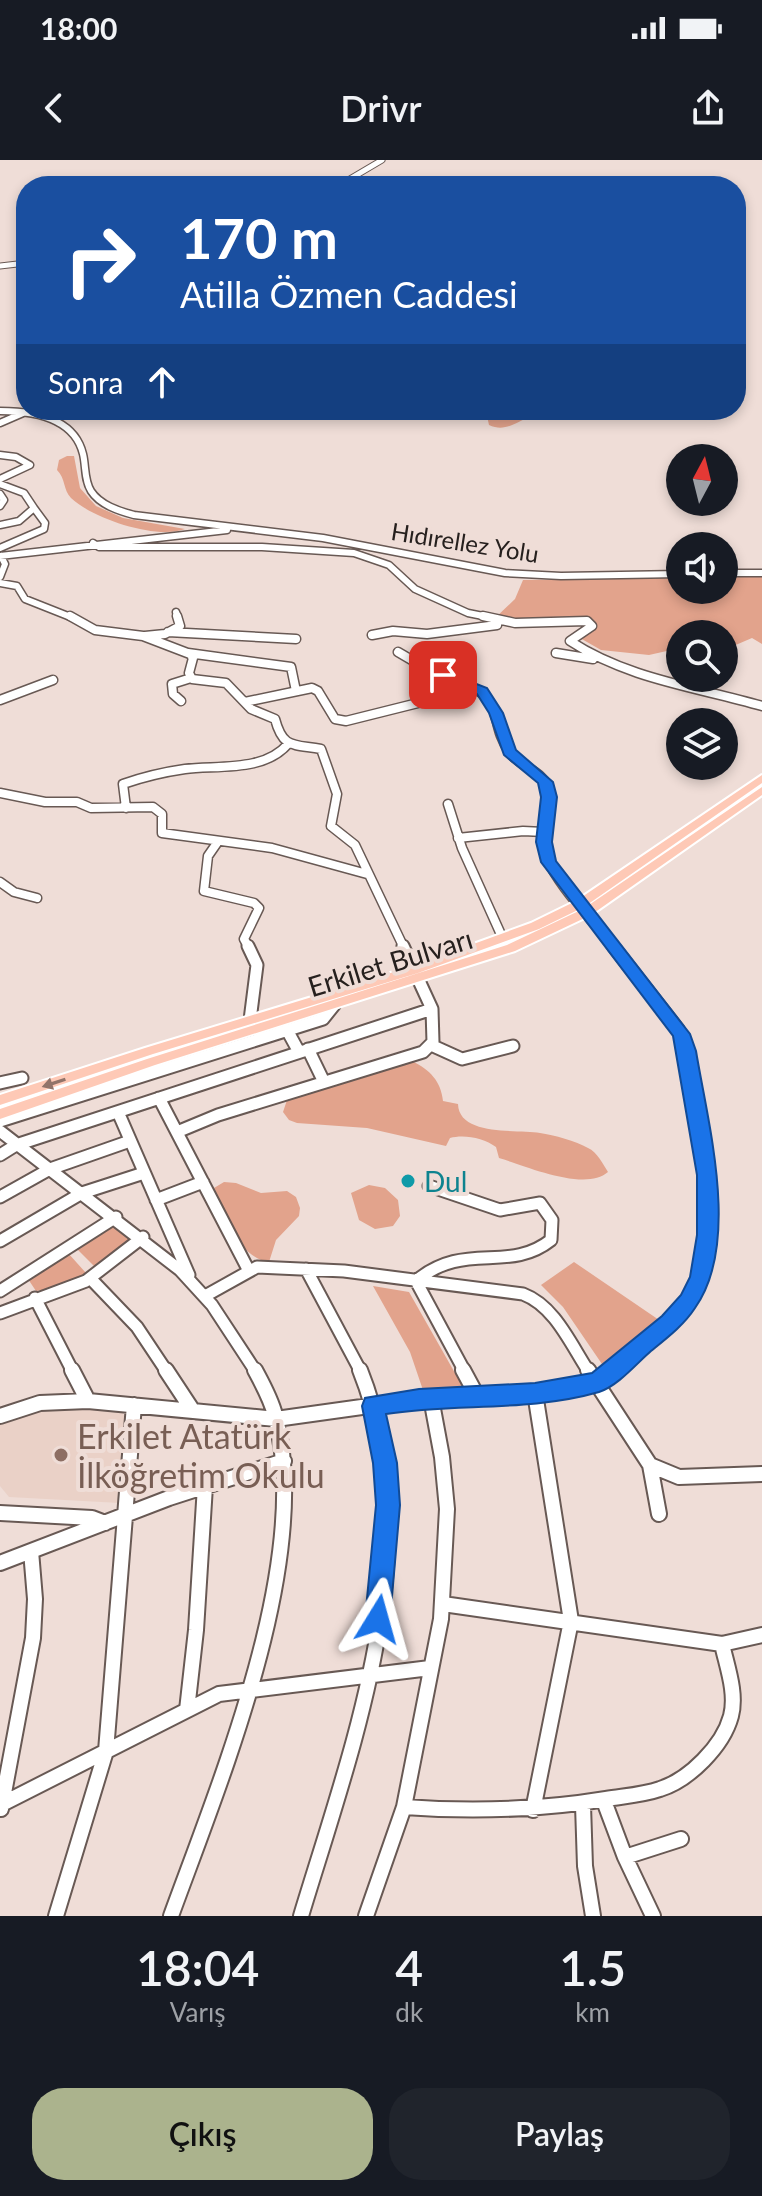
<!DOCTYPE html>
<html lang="tr">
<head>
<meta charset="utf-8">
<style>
	body { margin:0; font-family:Lato,sans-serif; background:#20242c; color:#f1f3f6; height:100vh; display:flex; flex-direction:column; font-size:30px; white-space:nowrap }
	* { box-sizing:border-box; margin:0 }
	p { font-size:26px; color:#9ea1a6 }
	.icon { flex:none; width:44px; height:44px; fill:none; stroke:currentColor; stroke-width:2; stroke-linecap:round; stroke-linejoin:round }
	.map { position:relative; height:1756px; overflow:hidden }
	.sheet { display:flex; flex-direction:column; background:#171b24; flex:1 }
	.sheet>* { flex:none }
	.top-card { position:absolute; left:16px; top:16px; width:730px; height:244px; border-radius:32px; box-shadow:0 4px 12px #0003; background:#1a4fa0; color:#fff; overflow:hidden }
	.needle { width:52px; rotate:7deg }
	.controls { position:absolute; left:666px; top:284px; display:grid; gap:16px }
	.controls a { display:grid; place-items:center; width:72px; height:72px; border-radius:50%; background:#171b24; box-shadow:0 4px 12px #0003; font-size:40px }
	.pin { position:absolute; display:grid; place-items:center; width:68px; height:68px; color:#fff; margin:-34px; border-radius:16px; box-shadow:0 4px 12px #0006 }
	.me { position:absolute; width:88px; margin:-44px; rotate:8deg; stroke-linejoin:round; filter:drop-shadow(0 0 6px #0008) }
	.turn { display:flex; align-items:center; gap:28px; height:168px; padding:0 32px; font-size:36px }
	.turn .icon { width:104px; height:104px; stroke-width:2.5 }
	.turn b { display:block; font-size:56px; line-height:68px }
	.then { display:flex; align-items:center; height:76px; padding:0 32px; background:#0003; gap:16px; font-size:30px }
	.eta { display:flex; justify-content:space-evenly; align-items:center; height:136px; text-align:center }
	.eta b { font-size:48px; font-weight:600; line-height:56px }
	.primary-button { display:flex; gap:16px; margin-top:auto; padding:16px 32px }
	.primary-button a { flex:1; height:92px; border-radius:32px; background:#abb38d; color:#111; font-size:32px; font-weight:600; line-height:92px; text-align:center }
	.primary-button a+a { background:#20242c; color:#f1f3f6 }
	.status { display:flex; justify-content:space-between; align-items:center; height:56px; padding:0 40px; background:#171b24; direction:ltr }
	.status svg { height:22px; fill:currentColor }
	header { display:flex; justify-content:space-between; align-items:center; height:104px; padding:0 32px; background:#171b24; font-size:36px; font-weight:600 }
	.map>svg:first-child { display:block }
</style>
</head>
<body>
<div class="status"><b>18:00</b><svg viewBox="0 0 49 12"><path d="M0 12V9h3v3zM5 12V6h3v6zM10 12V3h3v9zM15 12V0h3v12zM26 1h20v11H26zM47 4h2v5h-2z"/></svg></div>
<header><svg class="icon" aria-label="back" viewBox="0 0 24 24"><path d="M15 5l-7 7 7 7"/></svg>Drivr<svg class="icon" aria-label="share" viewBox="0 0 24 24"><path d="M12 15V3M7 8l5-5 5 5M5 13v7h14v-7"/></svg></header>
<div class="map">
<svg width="762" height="1756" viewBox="0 0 762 1756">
	<rect width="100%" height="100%" fill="#efddd7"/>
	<path fill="#ead1c7" d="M43,1250H121L125,1257L120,1343L9,1337L0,1326V1264L23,1253Z"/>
	<path fill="#e2a38c" d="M477,250L555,251L557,252C550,254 540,253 532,256C517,261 506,273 489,265L487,256L475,255Z
		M67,296H74L80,328L96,346L123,358L185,369C157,380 93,359 71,338C63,330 66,319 57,310L59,300Z
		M762,416V484L752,478L724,490V474H680V488L649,495L601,490L580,478L593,471L595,464L494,459L515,439L523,420L680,418V430H724V417Z
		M412,901C430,910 441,921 443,941L458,944C459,977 519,969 540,973C554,975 576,981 588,988C597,992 603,1004 608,1012C585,1032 526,1006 499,998L496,987C484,978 464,974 450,978L446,986L367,968L297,963L289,960L283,952L287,940Z
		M224,1022L236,1023L261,1033L287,1031L296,1037L300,1048L299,1056L276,1080L269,1102C237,1097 226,1054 214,1028Z
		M369,1025L385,1028L398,1040L400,1056L393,1066L375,1069L359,1060L351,1033Z
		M112,1066L131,1080L98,1110L77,1089Z
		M68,1093L86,1113L60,1127L36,1131L28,1119Z
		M574,1102L662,1162L604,1207L563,1147L541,1125Z
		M373,1126L409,1132L468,1236H425L410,1192Z"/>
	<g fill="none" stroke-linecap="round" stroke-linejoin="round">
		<defs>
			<path id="minor-far4" d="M338,26L382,0
				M0,106L26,103"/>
			<path id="minor-far3" d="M0,251C32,251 74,257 83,294C86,306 84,320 91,331C100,345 119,351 134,355L323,378L505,413L561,416L680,414
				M0,263L23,253
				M0,295L16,297L30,305L0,319
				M0,324L24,333L34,348L19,361L0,365
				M0,334L4,340L0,346
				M93,383L99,387H262L354,393L389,405L415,429L468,453L493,458
				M0,388L44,369L45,363L34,348
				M0,396L227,370
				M724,413H762
				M0,417L5,404L1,396
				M0,423L17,426L25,439L73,458
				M176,452L178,458"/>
			<path id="minor-far2" d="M70,456L95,470L143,476L190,494L193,498L189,513L192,519L226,523L251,549L275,559C283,589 293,584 321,589L337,634L331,666L355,685L404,788
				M483,456L515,463L587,461L592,466L570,481C628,519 697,527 762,546
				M168,472L296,479
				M372,475L393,471L427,474L497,465
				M145,476L165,474L180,466L177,456
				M398,492L427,509L459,522
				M188,493L291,507L296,531
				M556,493L593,499
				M0,540L53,520
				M181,541L173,534L172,524L191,518
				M245,542L312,528L318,531L335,559L346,561L438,538L459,522C508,538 487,561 510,593C521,608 545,611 549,631C553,656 538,681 550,705C566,735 594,762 615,788
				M0,633L45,642H77L91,648L153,647L162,654V673L272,688L367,714
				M448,644L462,688L503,779
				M126,648L123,624C143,617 164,612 185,609C218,605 264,612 288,584
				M458,678L523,671L544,672
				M217,683L208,696L204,731L254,743L259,748L244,779L249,788
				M0,722L14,732L37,738"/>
			<path id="minor-far1" d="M248,786L257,805L250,860
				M287,870L299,892
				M431,885L462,899L513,886
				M308,889L324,922
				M0,923L22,918
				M159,938L249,1111
				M118,952L189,1115
				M0,961L323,859L335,844
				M0,971L180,1110L212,1145L256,1212
				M177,972L218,955L423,892L433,882L432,849L403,786
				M0,995L16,985L432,849
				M429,1026L500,1050L540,1043L552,1060L551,1080C508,1114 465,1080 416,1121L465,1212
				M0,1037L50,1009L130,981
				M156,1040L203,1022
				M0,1081L82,1033L144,1013
				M306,1109L361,1212
				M91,1119L137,1167L167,1212
				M0,1131L116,1057
				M205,1136L257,1107L344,1111L523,1134C555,1146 571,1185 589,1212
				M35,1138L73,1212
				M0,1153L86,1121L143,1077
				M609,1212C637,1189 670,1168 690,1138C726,1086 695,946 686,885L678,869L613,786"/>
			<path id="minor" d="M72,1210L88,1241
				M166,1210L193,1251
				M463,1210L477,1236
				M588,1210L650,1305L679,1317L762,1314
				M0,1256L40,1243L88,1241L276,1259L419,1239L535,1233L598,1222L612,1210
				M650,1305L659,1354
				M0,1353L92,1358L105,1363
				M0,1403L169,1338L284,1301
				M443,1444L722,1484L762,1475
				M187,1550L196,1470L205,1326
				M604,1641L625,1697L653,1756
				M0,1645L219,1534L430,1508
				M583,1645L585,1706L593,1756
				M404,1647C472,1652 539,1650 606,1639C624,1636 643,1635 660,1629C689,1620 723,1586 731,1556C737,1533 727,1507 722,1484
				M1,1649L33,1478L35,1439L31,1391
				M533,1650L571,1461L535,1233
				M625,1697L681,1679
				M56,1756L106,1591L134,1245
				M171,1756C220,1621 314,1397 275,1255C271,1239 263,1225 255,1210
				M301,1756C352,1587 430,1384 360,1210
				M366,1756L404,1647L441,1459L447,1349L442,1297L431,1238"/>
			<path id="major" d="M762,615V623L584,747L539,769L418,813L153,894L0,945V935L145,888L410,807L531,763L576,741Z
				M762,627V635L591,755L515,791L155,905L0,959V949L147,899L507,785L583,749Z"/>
		</defs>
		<use href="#minor-far4" stroke="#685954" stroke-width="7"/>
		<use href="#minor-far3" stroke="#685954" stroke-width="9"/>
		<use href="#minor-far2" stroke="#685954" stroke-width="11"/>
		<use href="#minor-far1" stroke="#685954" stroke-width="15"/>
		<use href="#minor" stroke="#685954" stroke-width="18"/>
		<use href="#major" stroke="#fff" stroke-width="4"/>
		<use href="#minor-far4" stroke="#fff" stroke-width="5"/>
		<use href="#minor-far3" stroke="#fff" stroke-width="6"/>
		<use href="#minor-far2" stroke="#fff" stroke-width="8"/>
		<use href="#minor-far1" stroke="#fff" stroke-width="11"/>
		<use href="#minor" stroke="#fff" stroke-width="14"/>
		<use href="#major" fill="#fec9b6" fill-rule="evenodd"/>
	</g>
	<defs><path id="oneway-solid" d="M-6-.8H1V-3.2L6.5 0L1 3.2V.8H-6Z" transform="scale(2)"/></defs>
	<use fill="#92746a" href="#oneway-solid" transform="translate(54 923) rotate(162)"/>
	<path fill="#1a73e8" stroke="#114b97" stroke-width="2" d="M443,511L487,528L503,553L516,590L553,622L557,637L552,682L556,701L690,874L696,891C708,964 741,1083 695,1148C684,1165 667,1178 651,1191C637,1203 618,1226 599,1232C530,1252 456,1243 386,1254L397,1303L400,1345L390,1459L386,1468L378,1471L369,1468L365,1459L376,1345L373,1303L362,1246L365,1238L419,1229L535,1223L592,1213L662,1156L681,1135L690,1117L697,1075V1015L673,876L541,702L536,682L541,637L538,623L504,595L489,553L477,534L438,518L436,515Z"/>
	<circle fill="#0f9aa8" stroke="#efddd7" stroke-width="3" cx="408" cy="1021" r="8"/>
	<circle fill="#8d6e63" stroke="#efddd7" stroke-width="3" cx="61" cy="1295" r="8"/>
	<g text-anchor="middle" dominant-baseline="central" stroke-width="8" stroke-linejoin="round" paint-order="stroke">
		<g font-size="24" fill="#26201e" stroke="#efddd7">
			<text transform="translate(465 382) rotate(9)">Hıdırellez Yolu</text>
		</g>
		<g font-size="28" fill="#26201e" stroke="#efddd7">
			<text transform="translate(390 802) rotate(-17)">Erkilet Bulvarı</text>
		</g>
		<g font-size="28" fill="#0d838f" stroke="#efddd7" text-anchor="start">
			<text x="424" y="1021">Dul</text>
		</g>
		<g font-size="34" fill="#785e54" stroke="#efddd7" text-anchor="start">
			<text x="77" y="1275">Erkilet Atatürk<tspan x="77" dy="39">İlköğretim Okulu</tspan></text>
		</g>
	</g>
</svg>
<div class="controls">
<a><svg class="needle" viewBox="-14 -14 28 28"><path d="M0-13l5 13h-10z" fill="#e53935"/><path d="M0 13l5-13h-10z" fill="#9ea1a6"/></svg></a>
<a><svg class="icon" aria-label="sound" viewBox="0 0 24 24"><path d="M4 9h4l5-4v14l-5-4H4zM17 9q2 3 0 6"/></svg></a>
<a><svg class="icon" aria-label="search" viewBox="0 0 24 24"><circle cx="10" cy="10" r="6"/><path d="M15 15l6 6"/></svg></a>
<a><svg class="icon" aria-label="layers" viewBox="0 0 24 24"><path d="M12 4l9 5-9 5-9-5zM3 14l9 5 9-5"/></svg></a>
</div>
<div class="pin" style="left:443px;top:515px;background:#d93025"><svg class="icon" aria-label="arrive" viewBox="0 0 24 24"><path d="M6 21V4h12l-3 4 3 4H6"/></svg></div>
<svg class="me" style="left:378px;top:1459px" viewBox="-20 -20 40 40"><path d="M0-17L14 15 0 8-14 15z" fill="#1a73e8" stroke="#fff" stroke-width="4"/></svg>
<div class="top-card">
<div class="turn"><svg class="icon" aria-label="right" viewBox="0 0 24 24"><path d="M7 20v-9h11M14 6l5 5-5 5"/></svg><div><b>170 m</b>Atilla Özmen Caddesi</div></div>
<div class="then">Sonra<svg class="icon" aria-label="ahead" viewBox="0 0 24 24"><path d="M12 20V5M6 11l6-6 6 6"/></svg></div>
</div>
</div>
<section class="sheet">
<div class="eta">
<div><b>18:04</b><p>Varış</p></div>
<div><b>4</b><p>dk</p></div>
<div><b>1.5</b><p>km</p></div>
</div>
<div class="primary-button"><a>Çıkış</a><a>Paylaş</a></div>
</section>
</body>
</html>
